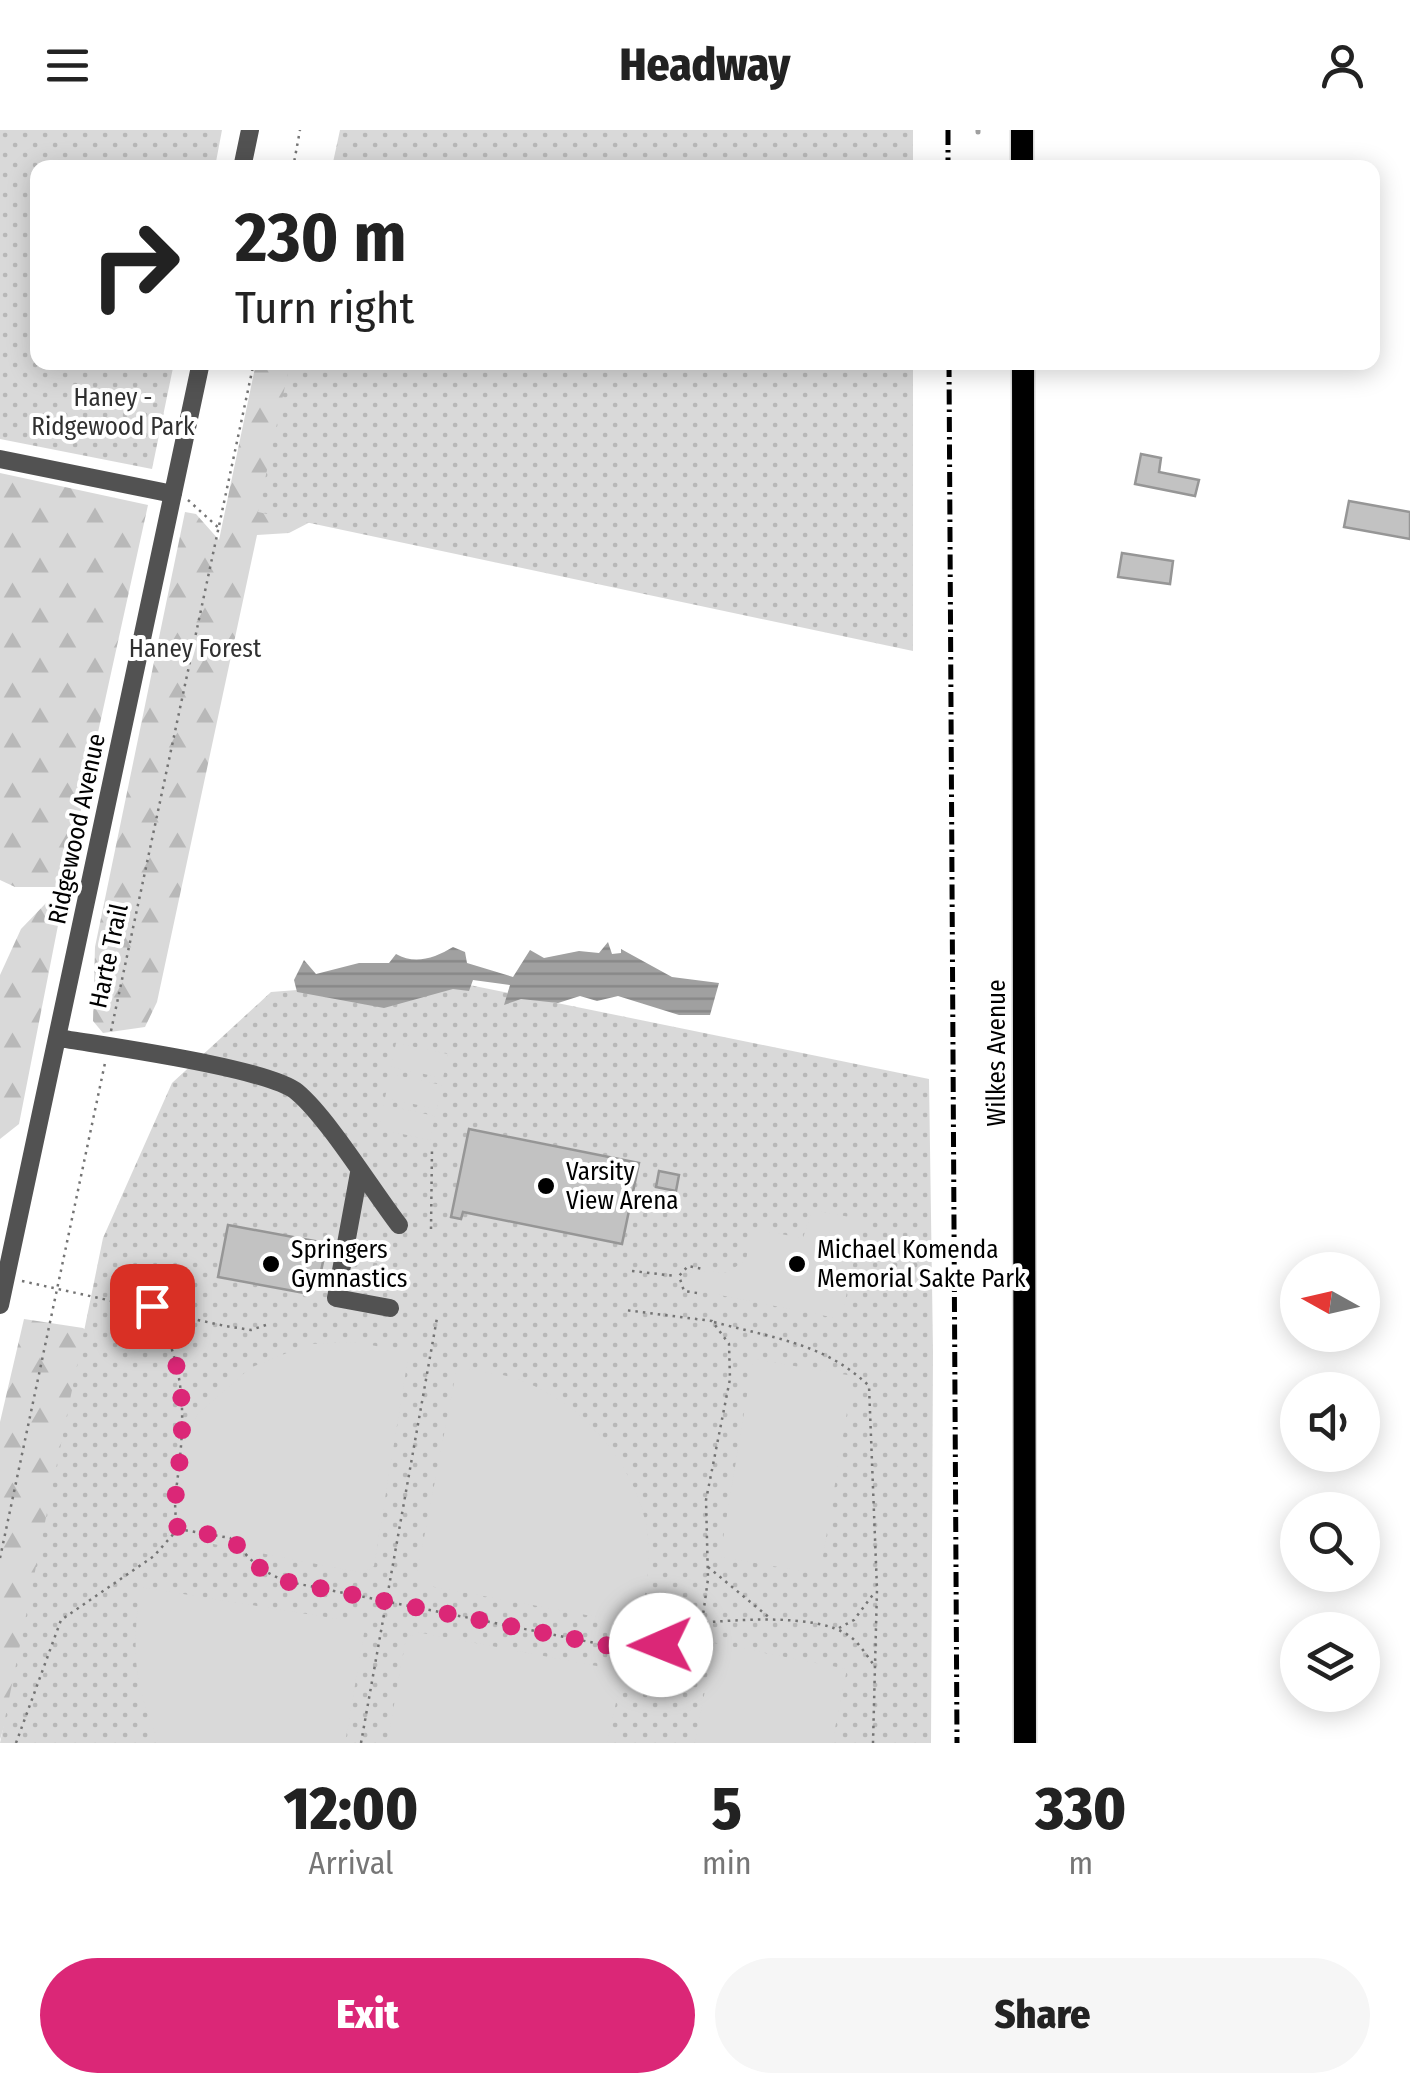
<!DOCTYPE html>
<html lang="en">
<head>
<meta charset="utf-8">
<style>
	body { margin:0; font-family:"Fira Sans Condensed",sans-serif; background:#f6f6f6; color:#222; height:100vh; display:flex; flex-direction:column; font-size:38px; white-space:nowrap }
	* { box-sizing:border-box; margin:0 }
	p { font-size:32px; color:#767676 }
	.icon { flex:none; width:55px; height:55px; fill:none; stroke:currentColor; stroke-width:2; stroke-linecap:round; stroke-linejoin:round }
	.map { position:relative; height:1613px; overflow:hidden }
	.sheet { display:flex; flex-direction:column; background:#fff; flex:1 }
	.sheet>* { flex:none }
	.hud { position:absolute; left:30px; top:30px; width:1350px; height:210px; border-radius:20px; box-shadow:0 5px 25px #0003; background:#fff; color:#222; overflow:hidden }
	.needle { width:65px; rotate:278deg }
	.tools { position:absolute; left:1280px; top:1122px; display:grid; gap:20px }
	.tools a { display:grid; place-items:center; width:100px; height:100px; border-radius:50%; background:#fff; box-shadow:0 5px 25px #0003; font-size:50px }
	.pin { position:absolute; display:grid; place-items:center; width:85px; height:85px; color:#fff; margin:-42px; border-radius:20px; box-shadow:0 5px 15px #0006 }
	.me { position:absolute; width:110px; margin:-55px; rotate:269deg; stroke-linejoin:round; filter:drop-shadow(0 0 8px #0008) }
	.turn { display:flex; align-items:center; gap:35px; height:210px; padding:0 40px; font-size:45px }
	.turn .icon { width:130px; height:130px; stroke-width:2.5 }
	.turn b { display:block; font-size:70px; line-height:85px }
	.eta { display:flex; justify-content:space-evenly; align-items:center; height:170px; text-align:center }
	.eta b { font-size:60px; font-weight:800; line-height:70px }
	.action { display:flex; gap:20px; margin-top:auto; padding:20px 40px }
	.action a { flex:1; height:115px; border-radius:60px; background:#db2777; color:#fff; font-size:40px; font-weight:800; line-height:115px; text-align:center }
	.action a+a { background:#f6f6f6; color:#222 }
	header { display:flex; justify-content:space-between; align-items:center; height:130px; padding:0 40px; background:#fff; font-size:45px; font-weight:800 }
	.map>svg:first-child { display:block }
</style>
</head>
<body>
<header><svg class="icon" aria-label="menu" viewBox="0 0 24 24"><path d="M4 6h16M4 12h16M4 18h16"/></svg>Headway<svg class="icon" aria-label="person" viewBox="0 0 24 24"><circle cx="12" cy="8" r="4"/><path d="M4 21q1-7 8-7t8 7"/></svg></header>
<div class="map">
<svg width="1410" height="1613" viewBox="0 0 1410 1613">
	<defs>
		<pattern id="forest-firs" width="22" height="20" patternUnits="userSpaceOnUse" patternTransform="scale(2.5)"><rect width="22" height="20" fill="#d9d9d9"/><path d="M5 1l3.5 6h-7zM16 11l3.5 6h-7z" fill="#b8b8b8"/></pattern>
		<pattern id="park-dots" width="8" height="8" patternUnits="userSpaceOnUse" patternTransform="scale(2.5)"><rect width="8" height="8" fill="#d9d9d9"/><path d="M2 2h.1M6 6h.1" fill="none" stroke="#b8b8b8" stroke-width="1.8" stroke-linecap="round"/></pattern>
		<pattern id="water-rules" width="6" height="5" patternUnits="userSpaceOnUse" patternTransform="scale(2.5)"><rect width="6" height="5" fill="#a0a0a0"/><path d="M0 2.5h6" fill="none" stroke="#888"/></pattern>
	</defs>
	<rect width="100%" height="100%" fill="#fff"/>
	<path fill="url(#forest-firs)" d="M256,233H295L320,387L289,403L257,405L157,872L145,897L103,903L93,891L95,817L185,382L196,384L219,410Z
		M0,343L148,375L64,757H15L0,750Z
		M47,772L62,775L19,994L0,1009V845L21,799Z
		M24,1189L83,1198L113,1220L0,1610V1292Z"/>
	<path fill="url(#park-dots)" d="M0,0H222L215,37L38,38V232L174,233L152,339L0,309Z
		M340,0H913V37H332Z
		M290,233H913V521L258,382Z
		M440,849L929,949L933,1222L931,1613H0L103,1108L172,953L271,862Z"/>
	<path fill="#d9d9d9" d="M396,913L448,924L443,948L391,937Z
		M390,944L442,955L437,979L385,968Z
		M384,975L435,986L430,1010L379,999Z
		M812,1080L855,1088L862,1094L841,1189L689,1159L687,1148L692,1140L726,1143L746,1130L752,1099L803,1108Z
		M354,1212L409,1222L374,1436L363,1443L167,1405L168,1340L197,1285L250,1238L309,1214Z
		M753,1229L853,1246L820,1444L720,1427Z
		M457,1237C479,1242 505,1243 525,1252C584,1276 633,1332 646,1394C653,1427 645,1463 640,1495L424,1455L417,1444Z
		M140,1457L357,1492L364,1503L345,1613H159C133,1550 132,1525 140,1457Z
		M417,1502L623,1541L607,1613H387L406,1509Z
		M714,1513L847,1539L832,1613H695Z"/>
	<path fill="url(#water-rules)" d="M608,812L612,824L621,823V819L672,847L719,853L710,885H679L618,866L597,871L580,866L558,873L521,869L504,875L510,855L473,850L469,861L453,859L384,878L297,862L294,850L304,830L316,844L359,833H389L396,824C415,835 435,828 453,817L465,822L467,833L513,847L530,820L544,828L579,821L599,823Z"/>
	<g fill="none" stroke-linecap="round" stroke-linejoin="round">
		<path stroke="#a0a0a0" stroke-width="5" d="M978,2V0"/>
	</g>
	<path fill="#c2c2c2" stroke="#969696" stroke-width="2.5" d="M1141,324L1161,328L1159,342L1199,350L1195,366L1135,354Z
		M1349,371L1410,382V409L1344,397Z
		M1122,423L1173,431L1170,454L1118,447Z
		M469,999L639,1033L622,1114L463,1082L461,1089L451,1087Z
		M659,1041L679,1045L676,1061L656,1057Z
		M228,1095L320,1112L318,1121L325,1122L318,1156L312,1155L310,1164L218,1147Z"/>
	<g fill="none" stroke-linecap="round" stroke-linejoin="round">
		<defs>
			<path id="major" d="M1022,0V38
				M1023,232L1025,1613"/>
		</defs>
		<use href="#major" stroke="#dbdbdb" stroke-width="25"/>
		<path stroke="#747474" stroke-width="2.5" stroke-dasharray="2.5 5" stroke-linecap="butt" d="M293,38L300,0
			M188,370L221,400
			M111,901L254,232
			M431,1099L432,1018
			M632,1141L676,1146
			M22,1151L225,1196L251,1200L269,1194
			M697,1163L684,1161L679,1146L688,1136L703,1139
			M153,1178C183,1229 186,1277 179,1336C177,1358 172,1376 178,1397
			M714,1192C772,1208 825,1213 869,1256L877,1459L873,1613
			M178,1399L230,1408L259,1438L284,1451L630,1520L685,1507L703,1485L708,1449L706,1370L730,1249L729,1214L712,1191L625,1180
			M0,1428L105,933
			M708,1437L771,1489
			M698,1493C737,1490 815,1483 848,1505C859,1512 866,1525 874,1535
			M839,1498L854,1490L875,1462
			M16,1613L61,1490L154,1426L177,1400
			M361,1613L437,1188"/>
		<path stroke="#525252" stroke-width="18" d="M242,38L250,0
			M0,329L173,364
			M59,908C105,916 268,938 297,962C328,988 372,1060 399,1095
			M359,1043L336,1168L390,1178
			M0,1175L201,232"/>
		<use href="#major" stroke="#000" stroke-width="22"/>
		<path stroke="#000" stroke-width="5" stroke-dasharray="15 5 2.5 5" stroke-linecap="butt" d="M948,0V38
			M949,232L957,1613"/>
	</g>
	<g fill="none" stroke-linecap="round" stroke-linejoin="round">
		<path stroke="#db2777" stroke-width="18" stroke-dasharray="0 32.4" d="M152,1176C183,1228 186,1277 179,1336C177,1359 172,1377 178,1399L230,1408L260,1438L284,1451L630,1520L661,1515"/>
	</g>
	<g fill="#000" stroke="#fff" stroke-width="4">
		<circle cx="546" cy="1056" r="10"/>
		<circle cx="271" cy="1134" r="10"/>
		<circle cx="797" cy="1134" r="10"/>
	</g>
	<g text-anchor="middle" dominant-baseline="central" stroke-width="8" stroke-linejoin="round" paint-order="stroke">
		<g font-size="25" fill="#303030" stroke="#fff">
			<text x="113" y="268">Haney -<tspan x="113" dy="29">Ridgewood Park</tspan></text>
			<text x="195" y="519">Haney Forest</text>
		</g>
		<g font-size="25" fill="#000" stroke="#fff">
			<text transform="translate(77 699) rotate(-78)">Ridgewood Avenue</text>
			<text transform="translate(109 826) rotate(-78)">Harte Trail</text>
			<text transform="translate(997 923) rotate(-90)">Wilkes Avenue</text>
		</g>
		<g font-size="25" fill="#000" stroke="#fff" text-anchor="start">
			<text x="566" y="1042">Varsity<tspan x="566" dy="29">View Arena</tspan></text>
			<text x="291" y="1120">Springers<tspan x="291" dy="29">Gymnastics</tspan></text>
			<text x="817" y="1120">Michael Komenda<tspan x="817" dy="29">Memorial Sakte Park</tspan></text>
		</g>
	</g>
</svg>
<div class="tools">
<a><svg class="needle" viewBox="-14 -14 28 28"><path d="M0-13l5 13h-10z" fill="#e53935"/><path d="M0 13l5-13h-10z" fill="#767676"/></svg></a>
<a><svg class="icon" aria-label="sound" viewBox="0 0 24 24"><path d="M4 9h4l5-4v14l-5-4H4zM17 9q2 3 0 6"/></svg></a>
<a><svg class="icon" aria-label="search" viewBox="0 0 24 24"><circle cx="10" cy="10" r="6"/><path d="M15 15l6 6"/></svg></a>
<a><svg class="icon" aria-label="layers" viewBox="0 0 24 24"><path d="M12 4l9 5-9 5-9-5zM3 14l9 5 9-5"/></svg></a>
</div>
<div class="pin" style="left:152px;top:1176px;background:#d93025"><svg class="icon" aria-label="arrive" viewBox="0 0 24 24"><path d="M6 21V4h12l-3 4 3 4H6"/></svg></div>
<svg class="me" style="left:661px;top:1515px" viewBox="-20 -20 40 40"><circle r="19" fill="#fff"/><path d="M0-13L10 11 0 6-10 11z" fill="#db2777"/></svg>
<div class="hud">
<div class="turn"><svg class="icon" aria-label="right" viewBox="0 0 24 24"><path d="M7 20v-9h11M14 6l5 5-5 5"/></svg><div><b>230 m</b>Turn right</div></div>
</div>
</div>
<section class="sheet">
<div class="eta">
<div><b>12:00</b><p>Arrival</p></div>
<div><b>5</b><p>min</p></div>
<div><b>330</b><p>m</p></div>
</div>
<div class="action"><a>Exit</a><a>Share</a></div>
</section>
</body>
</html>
